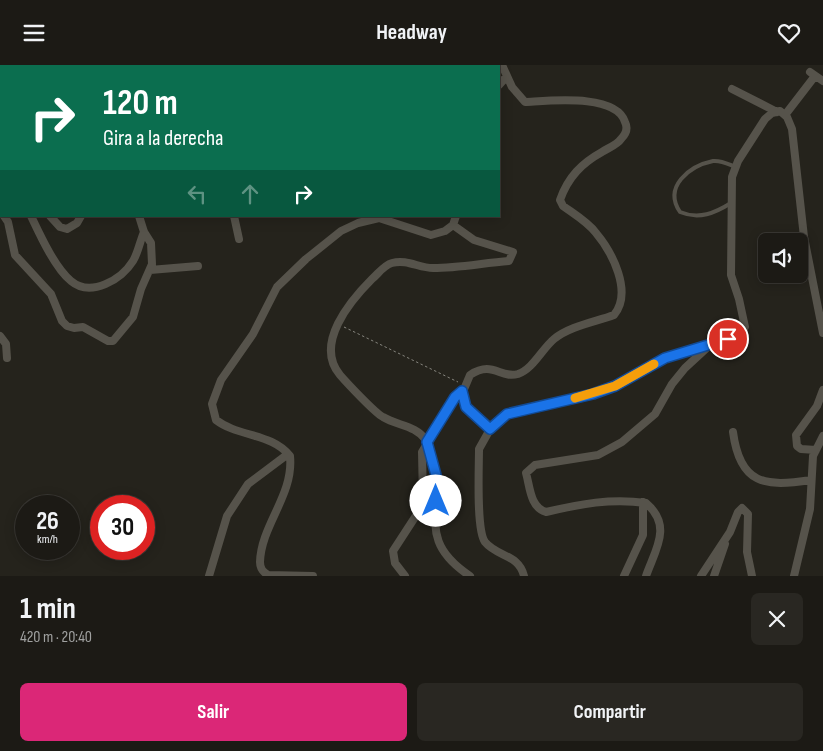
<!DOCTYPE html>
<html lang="es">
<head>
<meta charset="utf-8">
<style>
	body { margin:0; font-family:"Sofia Sans Condensed",sans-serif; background:#292722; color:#f1f3f6; height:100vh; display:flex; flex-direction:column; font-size:19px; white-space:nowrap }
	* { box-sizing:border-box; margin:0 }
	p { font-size:16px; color:#a0a1a0 }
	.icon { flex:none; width:28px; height:28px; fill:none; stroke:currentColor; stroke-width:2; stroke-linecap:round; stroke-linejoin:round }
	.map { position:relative; height:511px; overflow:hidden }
	.panel { display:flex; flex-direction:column; background:#1c1a15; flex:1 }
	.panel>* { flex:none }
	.guide { position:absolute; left:0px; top:0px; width:500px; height:152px; box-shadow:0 2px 12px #0003,0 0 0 1px #3a3834; background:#0b6e4f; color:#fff; overflow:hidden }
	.controls { position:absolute; left:758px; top:168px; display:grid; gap:10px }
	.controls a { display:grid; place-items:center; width:50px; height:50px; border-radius:8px; background:#1c1a15; box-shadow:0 2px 12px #0003,0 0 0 1px #3a3834; font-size:25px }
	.speed { position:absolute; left:15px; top:430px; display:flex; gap:10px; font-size:25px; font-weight:700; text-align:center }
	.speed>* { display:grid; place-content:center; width:65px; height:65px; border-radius:50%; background:#1c1a15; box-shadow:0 2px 12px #0003,0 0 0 1px #3a3834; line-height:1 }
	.speed small { font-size:12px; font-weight:400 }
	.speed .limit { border:8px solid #d22; background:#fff; color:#111 }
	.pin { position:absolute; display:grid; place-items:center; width:42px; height:42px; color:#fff; margin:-21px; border:2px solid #fff; border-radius:50%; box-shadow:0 1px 5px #0007 }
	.me { position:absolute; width:55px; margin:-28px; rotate:0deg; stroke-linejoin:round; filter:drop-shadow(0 0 4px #0008) }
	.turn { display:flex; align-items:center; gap:18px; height:105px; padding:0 20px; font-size:22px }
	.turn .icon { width:65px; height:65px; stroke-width:2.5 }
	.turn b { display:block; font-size:35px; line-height:42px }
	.lanes { display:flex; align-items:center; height:48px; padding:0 20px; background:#0003; justify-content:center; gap:25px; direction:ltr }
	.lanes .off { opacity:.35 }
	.round { display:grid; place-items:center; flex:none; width:52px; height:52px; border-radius:8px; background:#292722 }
	.headline { display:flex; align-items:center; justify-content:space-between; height:85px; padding:0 20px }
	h1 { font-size:30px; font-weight:700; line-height:38px }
	.primary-button { display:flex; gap:10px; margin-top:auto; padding:10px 20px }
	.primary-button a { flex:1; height:58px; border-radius:8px; background:#db2777; color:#fff; font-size:20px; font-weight:700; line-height:58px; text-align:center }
	.primary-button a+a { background:#292722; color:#f1f3f6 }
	header { display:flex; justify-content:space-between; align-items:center; height:65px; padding:0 20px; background:#1c1a15; font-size:22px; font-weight:700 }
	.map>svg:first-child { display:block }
</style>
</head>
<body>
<header><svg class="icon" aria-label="menu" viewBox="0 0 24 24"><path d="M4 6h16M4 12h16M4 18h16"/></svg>Headway<svg class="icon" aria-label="heart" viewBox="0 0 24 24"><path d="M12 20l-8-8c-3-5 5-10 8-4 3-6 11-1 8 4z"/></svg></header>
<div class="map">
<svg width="823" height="511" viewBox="0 0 823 511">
	<rect width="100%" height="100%" fill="#25231c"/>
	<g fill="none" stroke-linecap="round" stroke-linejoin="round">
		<path stroke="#86857e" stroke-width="1" stroke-dasharray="2.5 2.5" stroke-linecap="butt" d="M344,262L458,317"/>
		<path stroke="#56534b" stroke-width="4" d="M731,138C715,148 699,155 680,147C663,122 689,101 713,96C721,95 728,99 736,102"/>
		<path stroke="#56534b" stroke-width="8" d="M13,0L14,1
			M227,0V1
			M50,1L52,0
			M285,1L286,0
			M810,7L823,16
			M499,20L507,11
			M732,24L777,47
			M0,48L1,52
			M785,50L815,11
			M0,98L1,100
			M4,151L8,157L15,190L51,229L62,256L67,261L74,263L83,262L108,276H113L133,252L141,224L152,199L151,178L144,167L139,151
			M31,151C40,170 55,203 71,216C91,233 122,214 133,196C138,188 140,176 144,167
			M50,151L60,162L67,164L77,158L81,151
			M234,151L239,174
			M453,160L474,175L513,187L509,196C483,198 458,203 433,203C419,203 407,194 392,198C384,200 378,209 372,214C350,236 314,279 340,310C347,318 375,348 383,352C398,361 415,360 426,375C429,380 430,388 432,393C447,445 413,473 470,511
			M150,205L198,201
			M0,271L6,279L7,293
			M490,364L466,342L462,329L470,310C493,295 500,314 518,309C533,304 542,284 554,274C570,261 595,257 614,250C633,227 612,187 596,168C588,157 574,149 563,141L560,135C568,112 582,98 602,87C608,83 617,80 621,74C626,69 628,63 625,57C616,28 548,36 525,37L512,22L502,0
			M733,367C740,420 765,422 811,415
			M816,385L801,384L797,381L796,370L817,341L823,325
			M209,511L227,451L248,419L288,389
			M313,511L268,510C263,507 260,504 260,497C261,460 294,430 290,391C272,368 238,372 216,355L212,339L221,315L253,269L277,222L306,194L341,166L358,158L379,153L431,170L445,166L453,160L456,151
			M405,511L395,498L393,486L419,446L423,434L422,387L455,332L463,326
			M524,511C519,489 497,492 485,477C476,465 479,402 479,384L493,359L507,349L593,329L615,321L665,293L738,270L745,262L739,234L731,210L732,112L738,96L765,54L772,48L780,46L787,52L792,64L804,172L823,268
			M624,511L643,470V437
			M646,511C655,485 673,461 646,438C611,433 580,439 546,447C530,442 530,422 526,408L535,400L598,390L622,377L655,349L672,319L685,303L710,280
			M701,511L730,467L738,447L742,443L748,449L747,487L752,511
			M714,511L725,479
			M794,511L810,444L813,391L823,371"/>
	</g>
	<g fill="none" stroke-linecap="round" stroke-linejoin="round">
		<defs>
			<path id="route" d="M436,436V410L427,377L455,332L462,326L466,342L490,364L507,349L593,329L615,321L665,293L728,274"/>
		</defs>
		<use href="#route" stroke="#114b97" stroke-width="12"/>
		<use href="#route" stroke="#1a73e8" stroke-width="9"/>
		<path stroke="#f59e0b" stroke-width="9" d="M575,333L615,321L654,299"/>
	</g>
</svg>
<div class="controls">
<a><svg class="icon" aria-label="sound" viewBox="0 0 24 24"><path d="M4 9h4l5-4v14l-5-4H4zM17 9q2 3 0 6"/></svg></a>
</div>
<div class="speed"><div>26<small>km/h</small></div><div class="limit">30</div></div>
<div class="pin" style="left:728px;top:274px;background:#d93025"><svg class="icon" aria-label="arrive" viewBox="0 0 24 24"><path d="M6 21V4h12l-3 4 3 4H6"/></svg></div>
<svg class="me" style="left:436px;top:436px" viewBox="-20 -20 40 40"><circle r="19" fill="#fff"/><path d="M0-13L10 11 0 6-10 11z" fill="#1a73e8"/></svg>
<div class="guide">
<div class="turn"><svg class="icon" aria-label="right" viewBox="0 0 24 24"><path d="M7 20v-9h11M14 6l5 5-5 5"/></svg><div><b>120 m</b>Gira a la derecha</div></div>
<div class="lanes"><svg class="icon off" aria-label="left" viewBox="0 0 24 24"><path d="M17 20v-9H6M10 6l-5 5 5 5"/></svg><svg class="icon off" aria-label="ahead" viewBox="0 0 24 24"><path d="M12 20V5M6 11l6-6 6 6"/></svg><svg class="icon" aria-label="right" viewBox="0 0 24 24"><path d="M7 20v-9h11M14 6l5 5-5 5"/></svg></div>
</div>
</div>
<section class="panel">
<div class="headline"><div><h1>1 min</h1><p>420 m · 20:40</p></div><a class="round"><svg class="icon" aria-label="close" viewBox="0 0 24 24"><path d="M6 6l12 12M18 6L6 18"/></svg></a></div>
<div class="primary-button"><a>Salir</a><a>Compartir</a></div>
</section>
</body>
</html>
